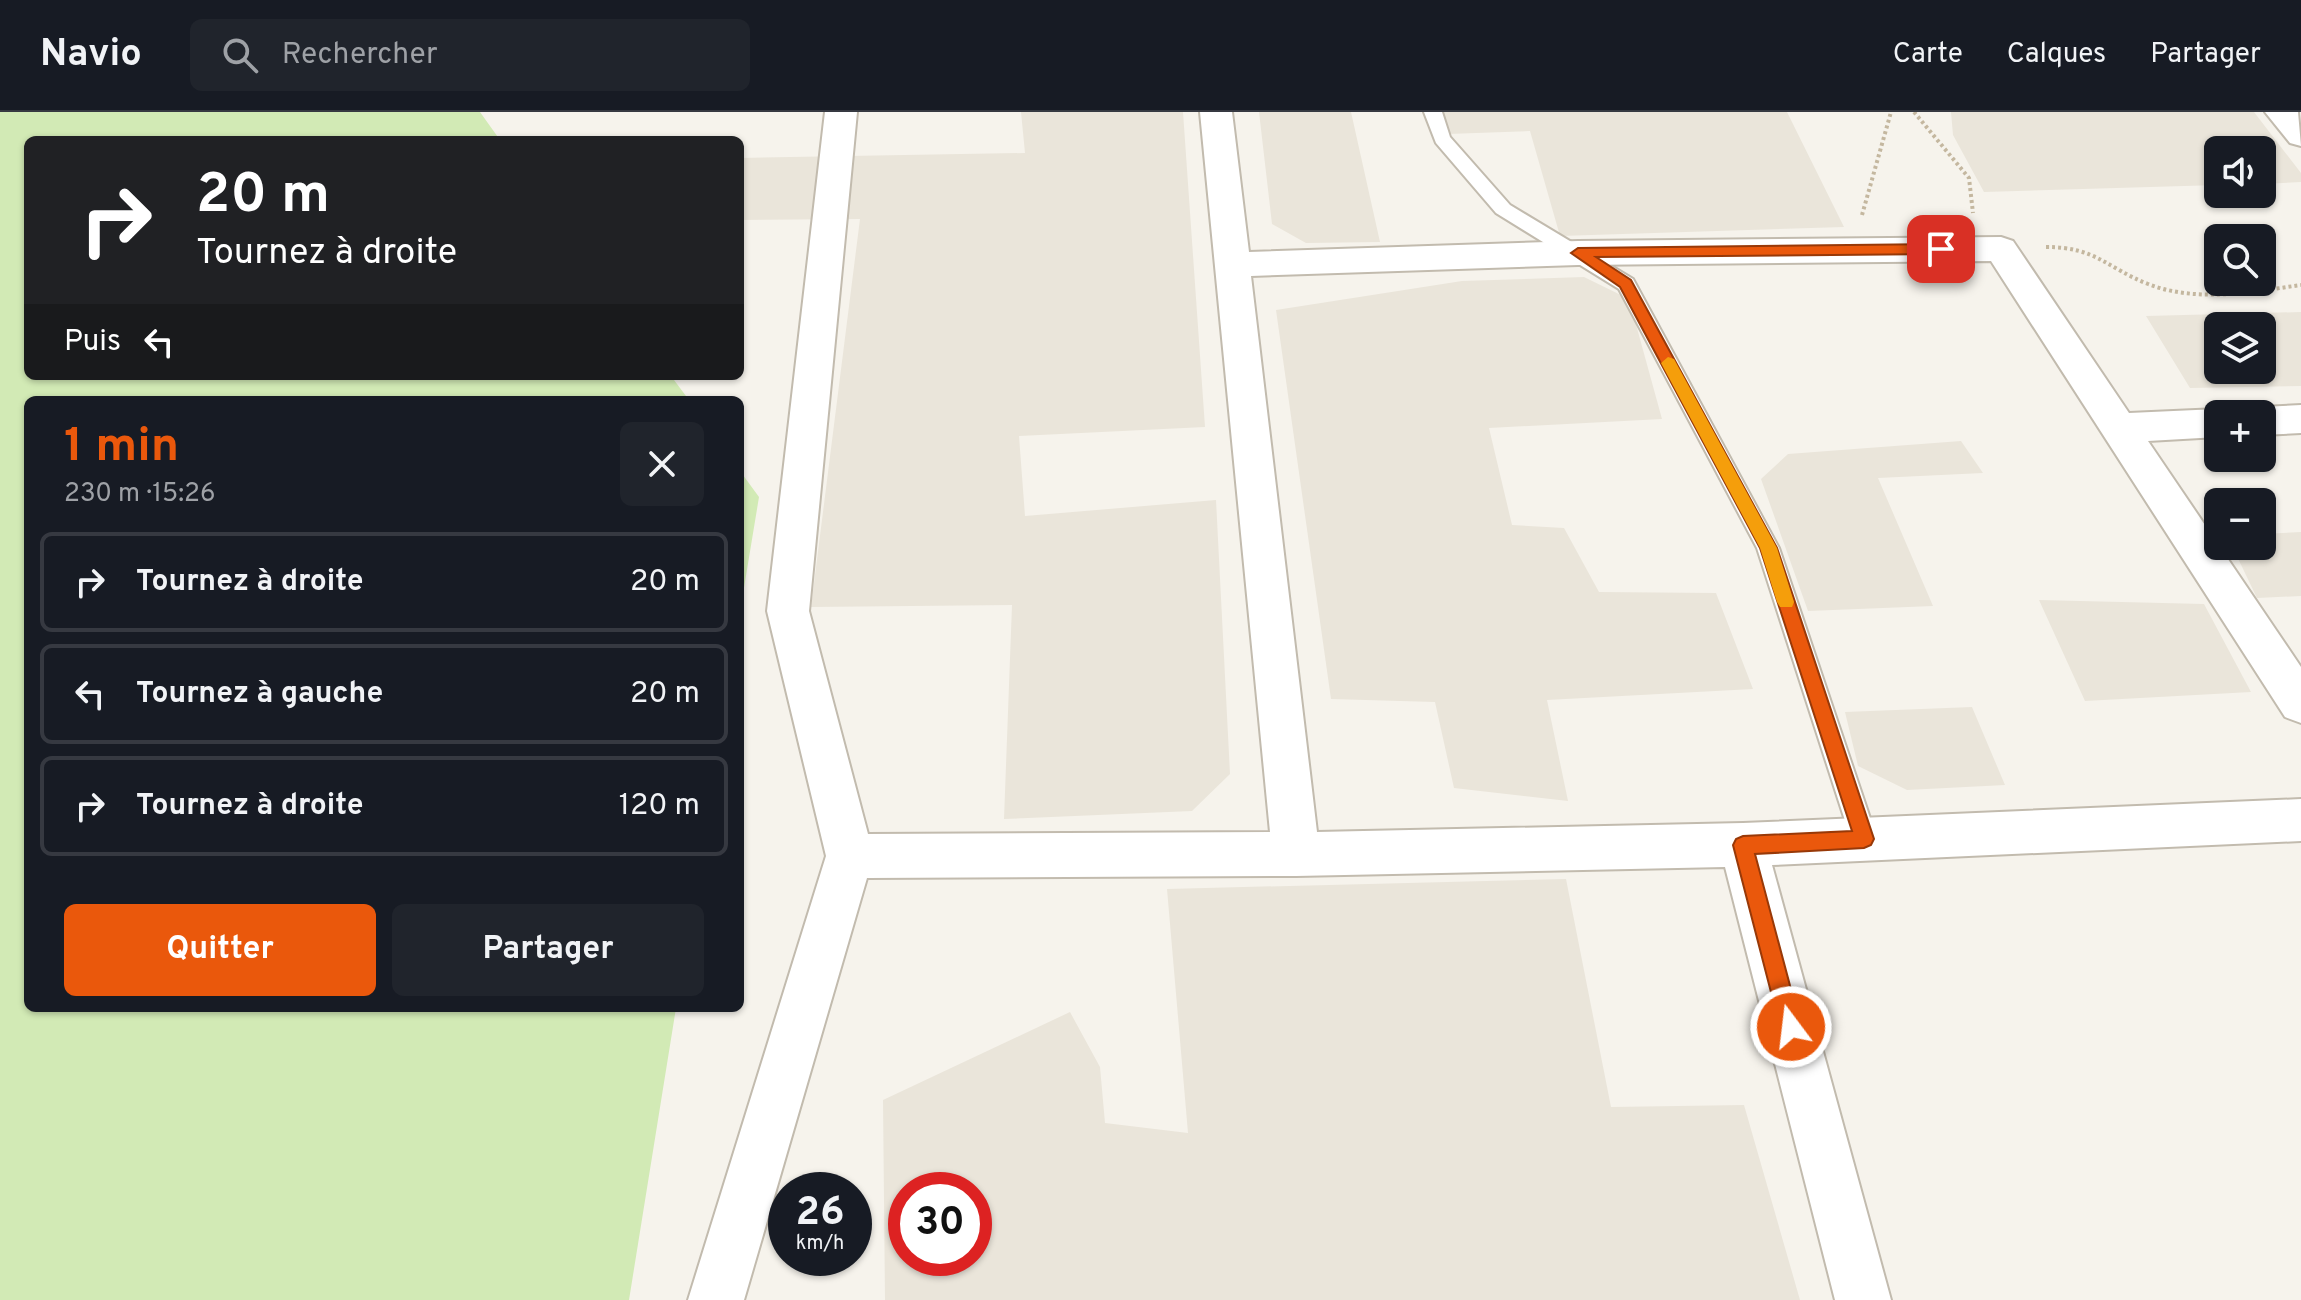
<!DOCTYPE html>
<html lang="fr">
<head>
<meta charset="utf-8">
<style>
	body { margin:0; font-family:Overpass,sans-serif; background:#20242c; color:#f1f3f6; height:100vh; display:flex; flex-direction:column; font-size:30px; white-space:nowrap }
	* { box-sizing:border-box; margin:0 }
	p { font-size:26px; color:#9ea1a6 }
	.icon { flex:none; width:44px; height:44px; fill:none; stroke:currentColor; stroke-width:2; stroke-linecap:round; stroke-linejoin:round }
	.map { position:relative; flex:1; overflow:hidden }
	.details { position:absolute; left:24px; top:284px; width:720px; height:616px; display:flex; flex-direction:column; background:#171b24; border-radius:12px; box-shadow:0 2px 6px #0004 }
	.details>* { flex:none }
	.top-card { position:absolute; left:24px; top:24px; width:720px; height:244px; border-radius:12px; box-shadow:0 2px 6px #0004; background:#202124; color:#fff; overflow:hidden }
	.tools { position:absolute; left:2204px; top:24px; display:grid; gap:16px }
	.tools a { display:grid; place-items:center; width:72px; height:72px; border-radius:12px; background:#171b24; box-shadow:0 2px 6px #0004; font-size:40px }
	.speed { position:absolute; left:768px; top:1060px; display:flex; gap:16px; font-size:40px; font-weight:700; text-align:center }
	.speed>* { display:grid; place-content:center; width:104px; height:104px; border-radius:50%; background:#171b24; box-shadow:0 2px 6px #0004; line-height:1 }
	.speed small { font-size:20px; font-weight:400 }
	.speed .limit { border:12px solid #d22; background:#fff; color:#111 }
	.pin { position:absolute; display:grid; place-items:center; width:68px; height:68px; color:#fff; margin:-34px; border-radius:16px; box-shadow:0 4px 12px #0006 }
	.me { position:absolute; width:88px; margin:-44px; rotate:345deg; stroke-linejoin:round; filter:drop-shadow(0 0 6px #0008) }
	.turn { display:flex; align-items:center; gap:28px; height:168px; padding:0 40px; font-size:36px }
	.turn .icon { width:104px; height:104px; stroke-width:2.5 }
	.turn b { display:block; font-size:56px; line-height:68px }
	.then { display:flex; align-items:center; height:76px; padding:0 40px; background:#0003; gap:16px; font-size:30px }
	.round { display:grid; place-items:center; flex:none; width:84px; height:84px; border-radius:12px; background:#20242c }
	.summary { display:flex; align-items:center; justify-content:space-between; height:136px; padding:0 40px }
	h1 { font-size:48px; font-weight:700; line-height:60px; color:#ea580c }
	.action { display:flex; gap:16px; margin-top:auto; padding:16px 40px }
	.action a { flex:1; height:92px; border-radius:12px; background:#ea580c; color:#fff; font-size:32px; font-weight:700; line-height:92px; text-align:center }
	.action a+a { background:#20242c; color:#f1f3f6 }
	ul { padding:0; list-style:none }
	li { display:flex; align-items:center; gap:24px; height:100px; margin:0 16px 12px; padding:0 24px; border:4px solid #363941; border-radius:12px }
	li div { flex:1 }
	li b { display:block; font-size:30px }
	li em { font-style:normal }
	header { display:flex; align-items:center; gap:48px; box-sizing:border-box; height:112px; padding:0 40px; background:#171b24; border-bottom:2px solid #363941 }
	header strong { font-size:38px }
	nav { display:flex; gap:44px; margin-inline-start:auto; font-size:28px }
	.search { width:560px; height:72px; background:#20242c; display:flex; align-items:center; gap:20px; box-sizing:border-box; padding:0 28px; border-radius:12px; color:#9ea1a6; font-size:30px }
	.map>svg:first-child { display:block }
</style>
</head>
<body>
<header>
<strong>Navio</strong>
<div class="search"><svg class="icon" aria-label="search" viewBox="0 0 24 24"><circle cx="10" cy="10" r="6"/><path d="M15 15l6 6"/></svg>Rechercher</div>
<nav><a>Carte</a><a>Calques</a><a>Partager</a></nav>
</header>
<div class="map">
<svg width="2301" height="1188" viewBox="0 0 2301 1188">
	<rect width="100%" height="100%" fill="#f6f3ec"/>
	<path fill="#eae5da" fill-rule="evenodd" d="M1021,0H1183L1205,315L1019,324L1025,404L1216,388L1230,662L1192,699L1004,707L1012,493L811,495L860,107L740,108V46L1025,41Z
		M1259,0H1351L1380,130L1306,131L1272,112Z
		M1443,0H1787L1844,115L1560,124L1530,19L1448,22Z
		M1951,0H2254L2301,61V70L2262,72V38H2218V73L1984,80L1953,23Z
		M1584,165L1629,187L1662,307L1489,316L1512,413L1564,416L1599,480L1716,481L1753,577L1547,588L1568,689L1454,676L1435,590L1331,587L1276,198L1462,169Z
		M2301,200V274L2190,276L2146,204ZM2262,214V258H2218V214Z
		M1961,329L1983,361L1878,366L1933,494L1808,499L1761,367L1788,342Z
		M2301,420V484L2257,486L2232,434H2262V422Z
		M2039,488L2204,492L2251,580L2085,589Z
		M1972,595L2005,673L1907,678L1858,654L1845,600Z
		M1566,767L1611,995L1744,993L1800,1188H885L883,988L1070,900L1100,955L1105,1011L1188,1021L1167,777ZM906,1078H974V1146H906Z"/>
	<path fill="#d2eab5" d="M0,0H480L500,28H28V264H671L689,288H28V896H676L629,1188H0Z
		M740,359L759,385L740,500Z"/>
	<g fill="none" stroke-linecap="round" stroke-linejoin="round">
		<defs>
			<path id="service" d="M1424,0H1442L1450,25L1510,93L1633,167L1779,436L1877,727L1873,735L1864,739L1855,735L1851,727L1757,436L1619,177L1496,101L1436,31Z"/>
			<path id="minor" d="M825,0H857L809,499L868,722L1270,720L1200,0H1232L1249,140L1578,129L2001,125L2013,129L2129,301L2218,297L2232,301L2218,302V325L2148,329L2301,555V611L2285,605L1991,149L1578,153L1251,164L1317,720L1743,711L2301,687V729L1772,753L1891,1188H1835L1725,755L1296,764L867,766L744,1188H688L826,744L767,499Z
				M2265,0H2298L2301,34L2290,31Z
				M2301,293V321L2262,323V302H2247L2262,295Z"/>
		</defs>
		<use href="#service" stroke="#c2bbae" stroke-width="4"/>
		<use href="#minor" stroke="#c2bbae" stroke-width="4"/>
		<path stroke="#c4b79f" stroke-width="4" stroke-dasharray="3 3" stroke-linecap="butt" d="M1914,0L1969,66L1973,101
			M1862,103L1891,0
			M2046,135C2096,135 2107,156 2148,172C2197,191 2251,180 2301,173"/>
		<use href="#service" fill="#fff" fill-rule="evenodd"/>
		<use href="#minor" fill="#fff" fill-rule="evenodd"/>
	</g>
	<path fill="#ea580c" stroke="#983908" stroke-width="2" d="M1941,132L1949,137L1941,142L1596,145L1631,168L1777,436L1874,727L1871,733L1864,736L1755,742L1801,915L1798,923L1791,926L1783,923L1780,915L1733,733L1736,727L1743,724L1852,719L1760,436L1620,175L1571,141L1578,136Z"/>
	<path fill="#f59e0b" d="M1668,245L1674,247L1777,436L1794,490L1792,495H1780L1777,490L1760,436L1661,251Z"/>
</svg>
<div class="tools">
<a><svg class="icon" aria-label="sound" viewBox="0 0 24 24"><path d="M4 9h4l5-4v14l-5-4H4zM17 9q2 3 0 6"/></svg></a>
<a><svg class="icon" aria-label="search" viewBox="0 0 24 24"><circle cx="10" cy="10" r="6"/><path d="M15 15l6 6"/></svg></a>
<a><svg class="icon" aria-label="layers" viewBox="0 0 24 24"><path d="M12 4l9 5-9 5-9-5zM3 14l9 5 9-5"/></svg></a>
<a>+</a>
<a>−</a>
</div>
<div class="speed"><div>26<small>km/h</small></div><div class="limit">30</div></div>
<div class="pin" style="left:1941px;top:137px;background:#d93025"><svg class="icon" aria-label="arrive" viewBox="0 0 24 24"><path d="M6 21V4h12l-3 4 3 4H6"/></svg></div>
<svg class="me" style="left:1791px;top:915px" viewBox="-20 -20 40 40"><circle r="17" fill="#ea580c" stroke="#fff" stroke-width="3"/><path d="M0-11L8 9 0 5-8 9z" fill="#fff"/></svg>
<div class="top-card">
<div class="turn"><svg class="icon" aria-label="right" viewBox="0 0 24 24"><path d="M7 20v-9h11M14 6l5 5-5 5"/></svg><div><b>20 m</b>Tournez à droite</div></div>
<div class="then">Puis<svg class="icon" aria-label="left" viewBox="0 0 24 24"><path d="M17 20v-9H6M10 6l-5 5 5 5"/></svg></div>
</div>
<section class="details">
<div class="summary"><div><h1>1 min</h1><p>230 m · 15:26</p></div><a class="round"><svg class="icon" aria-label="close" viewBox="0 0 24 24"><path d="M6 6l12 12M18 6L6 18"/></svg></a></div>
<ul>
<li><svg class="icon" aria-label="right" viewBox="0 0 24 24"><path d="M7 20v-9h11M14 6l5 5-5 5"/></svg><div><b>Tournez à droite</b></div><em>20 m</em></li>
<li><svg class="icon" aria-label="left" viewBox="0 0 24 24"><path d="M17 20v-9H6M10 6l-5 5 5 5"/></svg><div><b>Tournez à gauche</b></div><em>20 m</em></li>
<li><svg class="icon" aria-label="right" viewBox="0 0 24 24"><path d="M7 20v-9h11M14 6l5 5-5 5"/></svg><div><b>Tournez à droite</b></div><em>120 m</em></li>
</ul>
<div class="action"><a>Quitter</a><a>Partager</a></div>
</section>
</div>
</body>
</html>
